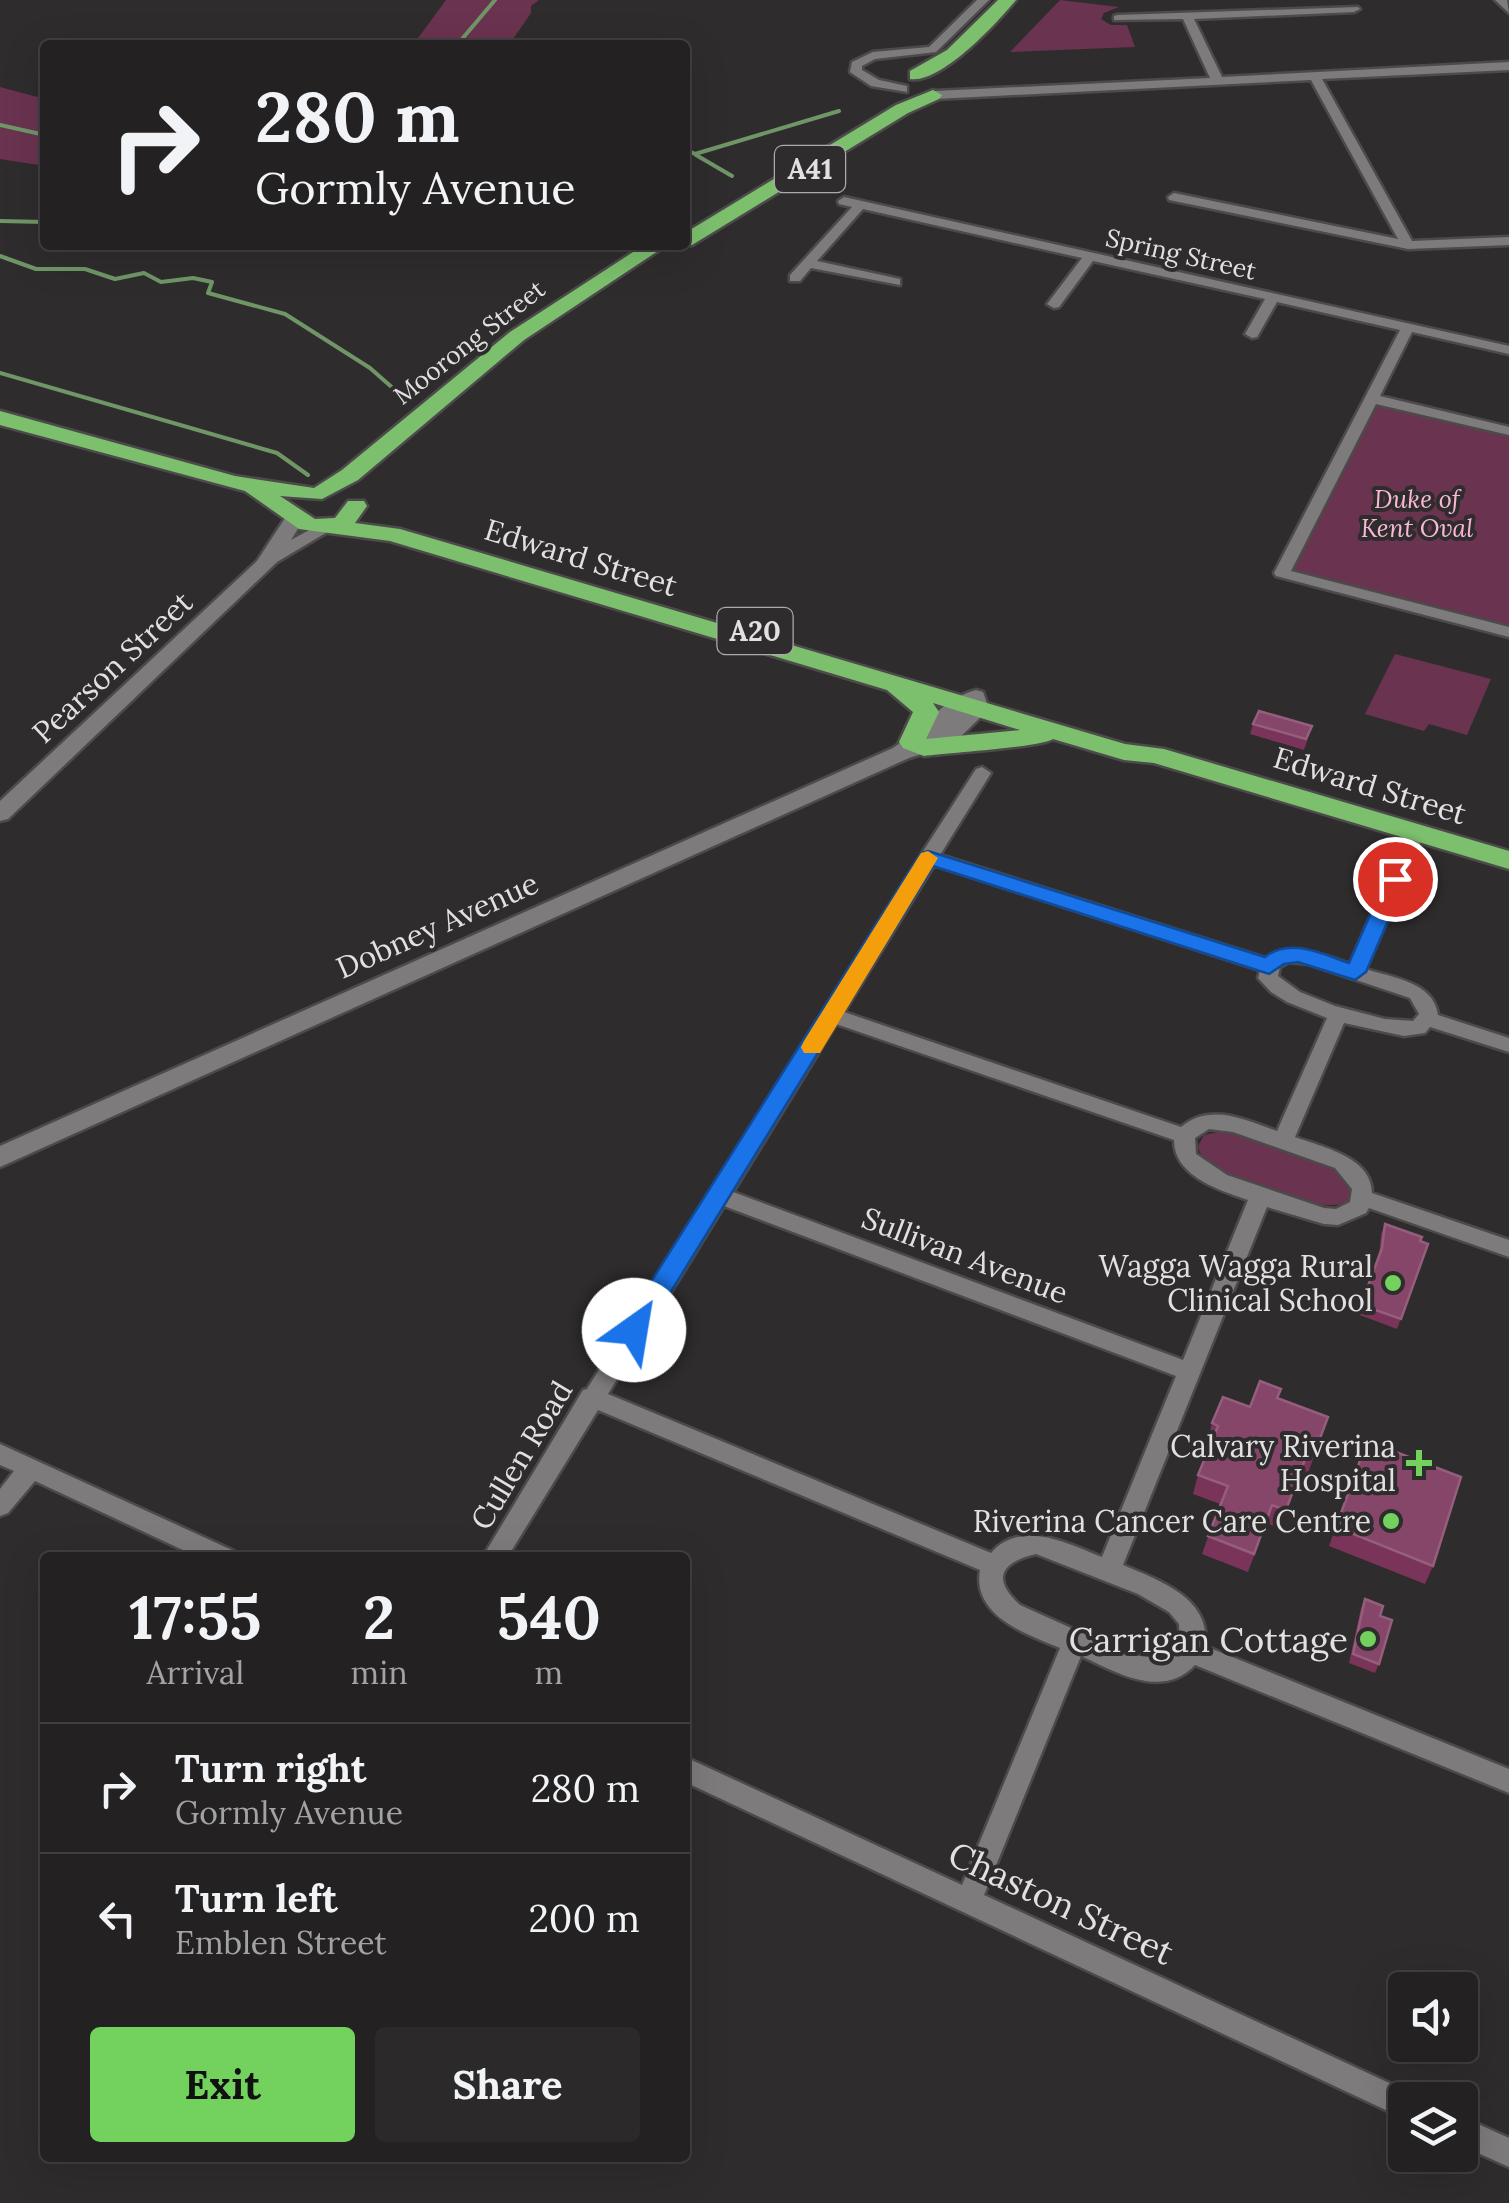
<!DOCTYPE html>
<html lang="en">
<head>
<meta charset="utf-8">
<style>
	body { margin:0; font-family:Lora,serif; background:#2b292a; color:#f1f3f6; height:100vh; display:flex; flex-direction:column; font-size:38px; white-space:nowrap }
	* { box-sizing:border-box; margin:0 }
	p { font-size:32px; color:#a3a3a5 }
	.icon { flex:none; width:55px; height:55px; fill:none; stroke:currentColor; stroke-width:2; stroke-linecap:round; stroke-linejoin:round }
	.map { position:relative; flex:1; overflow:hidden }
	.sheet { position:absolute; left:40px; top:1552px; width:650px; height:610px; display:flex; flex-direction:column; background:#232122; border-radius:10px; box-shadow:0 10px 40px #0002,0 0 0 2px #403e40 }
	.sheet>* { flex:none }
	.banner { position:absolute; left:40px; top:40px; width:650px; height:210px; border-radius:10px; box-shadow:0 10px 40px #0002,0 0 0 2px #403e40; background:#232122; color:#f1f3f6; overflow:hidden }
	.buttons { position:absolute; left:1388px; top:1972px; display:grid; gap:20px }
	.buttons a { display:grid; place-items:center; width:90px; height:90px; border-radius:10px; background:#232122; box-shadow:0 10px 40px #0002,0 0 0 2px #403e40; font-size:50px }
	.pin { position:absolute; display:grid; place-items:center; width:85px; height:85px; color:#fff; margin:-42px; border:5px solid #fff; border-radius:50%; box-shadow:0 2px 10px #0007 }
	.me { position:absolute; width:110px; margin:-55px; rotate:32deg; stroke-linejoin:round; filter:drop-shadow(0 0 8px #0008) }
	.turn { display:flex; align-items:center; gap:35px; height:210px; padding:0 50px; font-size:45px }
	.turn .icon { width:130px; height:130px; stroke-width:2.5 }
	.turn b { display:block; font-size:70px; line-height:85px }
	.eta { display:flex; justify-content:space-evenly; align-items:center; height:170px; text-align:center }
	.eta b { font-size:60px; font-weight:800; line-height:70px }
	.button { display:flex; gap:20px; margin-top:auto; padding:20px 50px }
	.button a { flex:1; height:115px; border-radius:10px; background:#72d25d; color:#111; font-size:40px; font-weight:800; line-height:115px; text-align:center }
	.button a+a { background:#2b292a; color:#f1f3f6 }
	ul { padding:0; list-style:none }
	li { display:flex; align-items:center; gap:30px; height:130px; padding:0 50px; border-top:2px solid #403e40 }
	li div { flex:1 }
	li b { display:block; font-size:38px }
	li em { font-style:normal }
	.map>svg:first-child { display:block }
</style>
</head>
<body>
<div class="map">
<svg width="1509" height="2203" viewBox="0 0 1509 2203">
	<rect width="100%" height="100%" fill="#2f2c2d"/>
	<path fill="#6a334f" d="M446,0H539L531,6V13L509,45H413Z
		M1060,0L1119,7L1104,13L1101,19L1111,25H1127L1135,47L1010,52Z
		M0,87L45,99V166L0,159Z
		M1372,399L1509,431V632L1282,573Z
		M1395,654L1491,679L1467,735L1429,724L1424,731L1365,714Z
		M1224,1131C1259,1135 1333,1157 1354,1186L1353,1200C1325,1219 1202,1181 1198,1146L1204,1135Z"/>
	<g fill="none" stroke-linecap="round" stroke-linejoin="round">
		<path stroke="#709668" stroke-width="4" d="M457,45L495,0
			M0,125L45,135
			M685,149L695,154L839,111
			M696,155L732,176
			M0,221L45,222
			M0,256L36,269H85L115,279L144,273L161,282L193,278L212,282L208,293L285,314L370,368L403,397
			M0,373L277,453L308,475"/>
		<defs>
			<path id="street" d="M977,0H989L936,52L875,59L862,66V70L879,80L907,86V92L871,86L850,72L852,62L873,52L929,47Z
				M1495,0H1507L1509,13Z
				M1358,7L1360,9L1354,12L1194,19L1222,77L1509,62V70L1322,79L1412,241L1509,237V245L1408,249L1169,200L1168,197L1174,193L1398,239L1311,80L935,99L929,95L935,91L1210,78L1183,19L1114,20V16L1118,15Z
				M844,197L1509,346V354L1412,332L1380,396L1509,427V435L1376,404L1291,571L1509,627V637L1276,576L1274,573L1400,330L1277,302L1257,337L1252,338L1245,334L1265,299L1093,261L1059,307L1054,308L1047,304L1082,258L863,209L817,261L900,279V285L811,268L800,281H790V275L852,207L839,204L838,201Z
				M982,767L991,773L940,855L1265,958C1295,943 1319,953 1350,964L1407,832L1410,828H1422L1425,832L1366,969C1393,978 1434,982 1438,1015L1509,1038V1052L1430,1027L1425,1033L1404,1036L1344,1023L1295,1137C1322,1147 1372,1157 1372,1193L1509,1240V1257L1369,1208L1366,1213L1338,1225L1324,1224L1267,1207L1123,1565C1158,1580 1212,1598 1205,1646L1509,1769V1793L1195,1665C1162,1700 1116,1672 1081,1656L984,1895L1415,2095L1417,2100H1405V2119L685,1782V1757L962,1885L1060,1648C1025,1634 972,1615 980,1570L598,1410L507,1558H482L583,1390L587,1389L922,853L976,769ZM934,865L1260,970L1258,978L1271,992L1287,1002L1327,1018L1277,1131C1246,1120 1210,1102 1181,1127L844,1012ZM1289,962L1308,964L1410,998L1419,1014L1413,1021L1385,1019L1335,1006L1300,992L1278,976L1280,967ZM836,1024L1174,1140C1174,1176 1219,1190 1248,1200L1183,1360L733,1192ZM1209,1129L1233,1132L1335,1168L1352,1189L1350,1202L1336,1209L1324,1208L1227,1175L1196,1154L1195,1138ZM724,1206L1176,1376L1102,1557C1067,1543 1021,1519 991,1553L608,1394ZM1036,1554L1138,1594L1169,1612L1179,1624L1180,1646L1166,1659L1131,1655L1020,1605C991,1579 1001,1562 1036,1554Z
				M0,1444L234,1551L238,1558H200L35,1481L8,1513L0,1516V1489L14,1471L0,1465Z
				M1460,2116L1509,2138V2167L1460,2145Z"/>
			<path id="secondary" d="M294,513L304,519L291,540L324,522L334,528L277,562L8,819L0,821V801L257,561L287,515Z
				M976,690L983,692L989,709L953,744L909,758L0,1167V1146L893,748C922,729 943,699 976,690Z"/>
			<path id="highway" d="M998,0H1016C997,23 941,84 910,79V71L947,50Z
				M933,90L942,95L939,99L908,113L692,245H678H685V233L896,105Z
				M644,245H667L524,340L358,480L322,499L280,496L315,519L335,518L348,501H364L367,506L355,523L400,529L1125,744L1164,749L1509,851V869L1154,763L1124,760L1053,739C1043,747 946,753 924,756L903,748L899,742L913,712L887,690L390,541L299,529L245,491L0,425V411L235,476L314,488L342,470L510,332ZM933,703L1020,730L926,739L939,712Z"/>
		</defs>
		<use href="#street" stroke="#4c4a4b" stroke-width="5"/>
		<use href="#secondary" stroke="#4c4a4b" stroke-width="5"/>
		<use href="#highway" stroke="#4c4a4b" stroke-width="5"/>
		<use href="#street" fill="#7e7b7c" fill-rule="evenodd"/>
		<use href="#secondary" fill="#7e7b7c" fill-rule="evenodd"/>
		<use href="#highway" fill="#7cc06d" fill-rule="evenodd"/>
	</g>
	<path fill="#7a345a" d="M1253,724L1312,726L1304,750L1250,734Z
		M1385,1224L1428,1244L1397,1329L1357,1314L1379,1257L1381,1234Z
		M1278,1399L1328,1417L1307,1476L1300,1473L1279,1528L1266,1523L1248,1572L1202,1554L1220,1504L1193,1494L1198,1475L1211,1444L1207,1442L1212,1423L1250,1407Z
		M1359,1460L1433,1566L1425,1584L1329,1546Z
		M1365,1599L1380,1616L1379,1664L1375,1673L1349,1663L1361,1608Z"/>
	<path fill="#854669" stroke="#945e7c" stroke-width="2.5" d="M1259,711L1312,726L1306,739L1253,724Z
		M1385,1224L1422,1237L1420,1241L1428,1244L1401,1319L1361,1305L1382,1248Z
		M1260,1381L1281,1389L1277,1398L1328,1417L1313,1457L1307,1454L1286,1510L1272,1505L1254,1554L1208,1536L1228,1486L1198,1475L1218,1426L1212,1423L1223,1397L1250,1407Z
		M1367,1441L1461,1477L1433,1566L1336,1527Z
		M1365,1599L1383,1606L1380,1616L1392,1620L1379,1664L1353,1654Z"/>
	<path fill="#1a73e8" stroke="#114b97" stroke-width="2.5" d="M928,851L1265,957C1290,937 1322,954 1349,963L1388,874L1395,872L1406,879L1366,972L1355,980L1298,962L1284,964L1269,974L933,866L643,1337H625L621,1330L625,1323L921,853Z"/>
	<path fill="#f59e0b" d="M928,851L938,858L820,1053H804L801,1047L804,1041L921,853Z"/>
	<g fill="#72d25d" stroke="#2f2c2d" stroke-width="4">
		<circle cx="1393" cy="1283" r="10"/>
		<path d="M1414 1448h10v10h10v10h-10v10h-10v-10h-10v-10h10z"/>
		<circle cx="1391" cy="1521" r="10"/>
		<circle cx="1368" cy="1639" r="10"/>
	</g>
	<g text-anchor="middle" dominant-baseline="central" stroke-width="8" stroke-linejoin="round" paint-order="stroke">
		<g font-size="25" fill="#e2e0e1" stroke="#2f2c2d">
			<text transform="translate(1181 254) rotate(13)">Spring Street</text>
			<text transform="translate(469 342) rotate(-38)">Moorong Street</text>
		</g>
		<g font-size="25" font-style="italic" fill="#fab6d5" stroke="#2f2c2d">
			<text x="1417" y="499">Duke of<tspan x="1417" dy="29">Kent Oval</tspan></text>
		</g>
		<g fill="#2f2c2d" stroke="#acaaab" stroke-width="2.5">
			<rect x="775" y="146" width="70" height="46" rx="8"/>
			<rect x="717.5" y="608" width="75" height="46" rx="8"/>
		</g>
		<g font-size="28" font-weight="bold" fill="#e2e0e1">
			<text x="810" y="169">A41</text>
			<text x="755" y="631">A20</text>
		</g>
		<g font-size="30" fill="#e2e0e1" stroke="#2f2c2d">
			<text transform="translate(581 557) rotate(17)">Edward Street</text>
			<text transform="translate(112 667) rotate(-43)">Pearson Street</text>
			<text transform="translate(1370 785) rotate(17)">Edward Street</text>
			<text transform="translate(437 925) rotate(-24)">Dobney Avenue</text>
			<text transform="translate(965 1255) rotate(21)">Sullivan Avenue</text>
			<text transform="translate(521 1455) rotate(-59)">Cullen Road</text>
		</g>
		<g font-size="30" fill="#e2e0e1" stroke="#2f2c2d" text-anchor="end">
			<text x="1373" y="1266">Wagga Wagga Rural<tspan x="1373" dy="34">Clinical School</tspan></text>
			<text x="1396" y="1446">Calvary Riverina<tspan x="1396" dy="34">Hospital</tspan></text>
			<text x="1371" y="1521">Riverina Cancer Care Centre</text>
		</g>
		<g font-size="35" fill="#e2e0e1" stroke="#2f2c2d" text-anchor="end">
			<text x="1348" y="1639">Carrigan Cottage</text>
		</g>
		<g font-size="35" fill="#e2e0e1" stroke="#2f2c2d">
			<text transform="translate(1061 1903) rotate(25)">Chaston Street</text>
		</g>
	</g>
</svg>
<div class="buttons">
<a><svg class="icon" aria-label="sound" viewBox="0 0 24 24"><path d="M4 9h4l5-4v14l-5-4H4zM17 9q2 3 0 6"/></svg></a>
<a><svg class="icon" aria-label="layers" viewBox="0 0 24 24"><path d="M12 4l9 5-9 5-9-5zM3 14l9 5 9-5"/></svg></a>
</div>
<div class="pin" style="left:1395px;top:879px;background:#d93025"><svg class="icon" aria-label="arrive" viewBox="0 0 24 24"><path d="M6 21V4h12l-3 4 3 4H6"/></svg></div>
<svg class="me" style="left:634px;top:1330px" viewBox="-20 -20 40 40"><circle r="19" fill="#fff"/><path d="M0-13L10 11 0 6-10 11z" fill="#1a73e8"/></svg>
<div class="banner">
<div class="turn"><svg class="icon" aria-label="right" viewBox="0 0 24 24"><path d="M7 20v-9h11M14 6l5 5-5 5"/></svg><div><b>280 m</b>Gormly Avenue</div></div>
</div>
<section class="sheet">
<div class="eta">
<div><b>17:55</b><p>Arrival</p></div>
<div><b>2</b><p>min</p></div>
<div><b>540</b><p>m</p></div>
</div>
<ul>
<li><svg class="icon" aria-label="right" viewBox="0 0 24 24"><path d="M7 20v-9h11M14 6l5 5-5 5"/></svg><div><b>Turn right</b><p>Gormly Avenue</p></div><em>280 m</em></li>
<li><svg class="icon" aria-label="left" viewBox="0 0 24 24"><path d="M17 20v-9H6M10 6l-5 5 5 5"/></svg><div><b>Turn left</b><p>Emblen Street</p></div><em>200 m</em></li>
</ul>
<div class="button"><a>Exit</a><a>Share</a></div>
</section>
</div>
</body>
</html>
